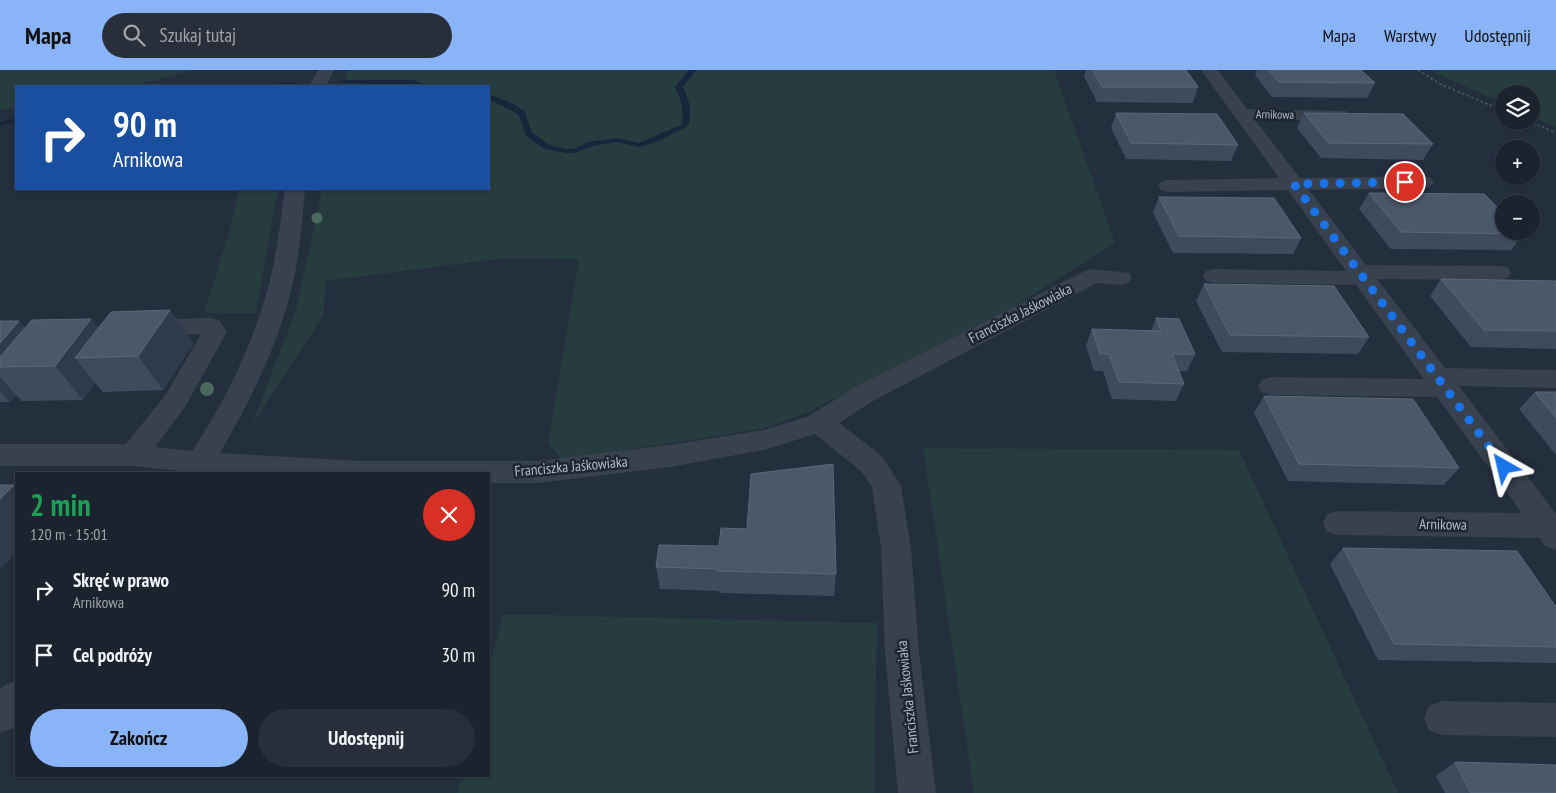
<!DOCTYPE html>
<html lang="pl">
<head>
<meta charset="utf-8">
<style>
	body { margin:0; font-family:"PT Sans Narrow",sans-serif; background:#282f3a; color:#f1f3f6; height:100vh; display:flex; flex-direction:column; font-size:19px; white-space:nowrap }
	* { box-sizing:border-box; margin:0 }
	p { font-size:16px; color:#a0a4aa }
	.icon { flex:none; width:28px; height:28px; fill:none; stroke:currentColor; stroke-width:2; stroke-linecap:round; stroke-linejoin:round }
	.map { position:relative; flex:1; overflow:hidden }
	.sheet { position:absolute; left:15px; top:402px; width:475px; height:305px; display:flex; flex-direction:column; background:#1b232e; border-radius:0px; box-shadow:0 1px 4px #0004,0 0 0 1px #39404a }
	.sheet>* { flex:none }
	.guide { position:absolute; left:15px; top:15px; width:475px; height:105px; border-radius:0px; box-shadow:0 1px 4px #0004,0 0 0 1px #39404a; background:#1a4fa0; color:#fff; overflow:hidden }
	.buttons { position:absolute; left:1495px; top:15px; display:grid; gap:10px }
	.buttons a { display:grid; place-items:center; width:45px; height:45px; border-radius:50%; background:#1b232e; box-shadow:0 1px 4px #0004,0 0 0 1px #39404a; font-size:25px }
	.pin { position:absolute; display:grid; place-items:center; width:42px; height:42px; color:#fff; margin:-21px; border:2px solid #fff; border-radius:50%; box-shadow:0 1px 5px #0007 }
	.me { position:absolute; width:55px; margin:-28px; rotate:323deg; stroke-linejoin:round; filter:drop-shadow(0 0 4px #0008) }
	.turn { display:flex; align-items:center; gap:18px; height:105px; padding:0 15px; font-size:22px }
	.turn .icon { width:65px; height:65px; stroke-width:2.5 }
	.turn b { display:block; font-size:35px; line-height:42px }
	.round { display:grid; place-items:center; flex:none; width:52px; height:52px; border-radius:26px; background:#282f3a }
	.headline { display:flex; align-items:center; justify-content:space-between; height:85px; padding:0 15px }
	h1 { font-size:30px; font-weight:700; line-height:38px; color:#1e9e55 }
	.action { display:flex; gap:10px; margin-top:auto; padding:10px 15px }
	.action a { flex:1; height:58px; border-radius:30px; background:#8ab4f8; color:#111; font-size:20px; font-weight:700; line-height:58px; text-align:center }
	.action a+a { background:#282f3a; color:#f1f3f6 }
	ul { padding:0; list-style:none }
	li { display:flex; align-items:center; gap:15px; height:65px; padding:0 15px }
	li div { flex:1 }
	li b { display:block; font-size:19px }
	li em { font-style:normal }
	header { display:flex; align-items:center; gap:30px; box-sizing:border-box; height:70px; padding:0 25px; background:#8ab4f8; color:#111 }
	header strong { font-size:24px }
	nav { display:flex; gap:28px; margin-inline-start:auto; font-size:18px }
	.search { width:350px; height:45px; background:#282f3a; display:flex; align-items:center; gap:12px; box-sizing:border-box; padding:0 18px; border-radius:28px; color:#a0a4aa; font-size:19px }
	.map>svg:first-child { display:block }
</style>
</head>
<body>
<header>
<strong>Mapa</strong>
<div class="search"><svg class="icon" aria-label="search" viewBox="0 0 24 24"><circle cx="10" cy="10" r="6"/><path d="M15 15l6 6"/></svg>Szukaj tutaj</div>
<nav><a>Mapa</a><a>Warstwy</a><a>Udostępnij</a></nav>
</header>
<div class="map">
<svg width="1556" height="723" viewBox="0 0 1556 723">
	<rect width="100%" height="100%" fill="#242f3e"/>
	<path fill="#263c3f" d="M0,0H193L133,16H16V37L0,40Z
		M347,0H1054L1115,173L1015,236L806,343L762,359L563,390L548,374L579,189L506,188L325,211L324,244L251,357L296,240L322,119H489V16H344Z
		M1433,0H1556V57L1531,46V24H1504V33L1437,4Z
		M239,119H278L256,243H204L231,156Z
		M923,378L1239,380L1398,723H974Z
		M503,544L877,553L874,723H457L462,706H489V601Z"/>
	<g fill="none" stroke-linecap="round" stroke-linejoin="round">
		<path fill="#17263c" fill-rule="evenodd" d="M689,0H696L683,17C689,30 693,42 688,56L657,72L639,77L617,72L593,76L575,83H566L544,79L526,66L519,45L509,39L489,30V25H492L515,35L525,42L532,63L550,75L566,79H574L588,72L617,68L639,73L681,55C685,42 681,29 675,17Z
			M342,10H414L429,16L344,13L342,12Z
			M294,12L296,13V15L271,16L275,14Z
			M16,48V52L0,56V52Z"/>
		<path stroke="#3f5557" stroke-width="2" stroke-dasharray="2.5 2.5" stroke-linecap="butt" d="M1418,0L1440,14L1504,41
			M1528,51L1556,63"/>
		<path fill="#38414e" fill-rule="evenodd" d="M318,0H334L326,16H309Z
			M1201,0H1218L1247,39L1346,41L1349,45L1346,49L1340,50H1255L1300,108L1424,106L1431,108L1434,112L1431,116L1424,118L1309,120L1366,195L1500,196L1508,198L1511,203L1508,208L1500,210L1377,209L1445,298L1556,300V318L1459,316L1556,444V480L1545,476L1540,468L1338,465L1327,462L1323,453L1327,444L1338,441L1522,443L1437,327L1271,325L1262,322L1258,316L1262,310L1271,307L1424,309L1356,215L1214,213L1206,211L1203,206L1206,201L1214,199L1346,201L1288,120L1168,122L1161,120L1158,116L1161,112L1168,110L1279,108Z
			M285,119H305C302,154 299,191 290,225C275,281 249,333 220,383L361,391H538L670,375L764,360L809,346L855,317L1085,201L1093,199L1129,203L1132,208L1129,213L1121,215L1097,213L873,331L839,353L882,386L901,416L911,478L919,582L936,723H898L885,582L881,478L872,417L862,402L815,364L764,380L670,397L538,413H489V404H178L179,401L133,396H0V374H126L167,323L201,264L145,266L136,264L133,258L136,252L145,250L210,248L219,250L227,262L185,337L155,377L192,381C224,333 250,280 266,225C276,191 280,154 285,119Z
			M16,611V654L13,658L0,663V620L3,616Z
			M1442,631L1556,633V667L1442,665L1429,660L1424,648L1429,636Z"/>
	</g>
	<g fill="#4b6a5d">
		<circle cx="317" cy="148" r="5.5"/>
		<circle cx="207" cy="319" r="7"/>
	</g>
	<path fill="#3f4b5c" d="M1086,0H1186L1198,17L1193,33L1097,32L1084,6Z
		M1257,0H1361L1375,13L1367,28L1272,27L1255,5Z
		M1116,43L1238,75L1231,91L1126,89L1111,58Z
		M1304,43L1433,74L1423,90L1321,88L1297,58Z
		M1369,123L1523,164L1511,180L1391,179L1359,139Z
		M1159,127L1301,168L1293,184L1173,183L1153,143Z
		M1441,209L1556,211V279L1471,277L1430,226Z
		M1204,214L1369,267L1358,284L1222,282L1196,231Z
		M170,240L193,274L163,320L103,322L95,313L83,330L22,331L16,325L10,332H0V251H19L25,258L91,249L98,258Z
		M1156,248L1195,284L1187,301H1179L1184,314L1176,331L1112,329L1103,301H1094L1086,276L1092,259L1151,261Z
		M1535,322H1556V385L1519,339Z
		M1264,326L1459,398L1444,415L1288,411L1254,343Z
		M659,475L836,504L834,526L719,523V521L660,519L656,497Z
		M1343,478L1556,537V593L1378,590L1330,494Z
		M1455,692L1556,723H1445L1436,706Z
		M192,706H267V708Z"/>
	<path fill="#2f3b4b" d="M170,240L193,274L163,320L138,286Z
		M91,249L117,283L75,288L95,313L83,330L55,296Z
		M19,251L47,285L0,297V273Z
		M0,307L16,325L10,332L0,322Z
		M14,415L16,416V482L0,500V429Z"/>
	<path fill="#4b5868" stroke="#5c6777" d="M1093,0H1186L1198,17H1102Z
		M1269,0H1361L1375,13L1279,12Z
		M1116,43L1217,44L1238,75L1131,73Z
		M1304,43L1403,44L1433,74L1329,73Z
		M1369,123L1484,124L1504,144V161H1521L1523,164L1401,162Z
		M1159,127L1274,128L1301,168L1179,166Z
		M1441,209L1556,211V261L1484,260Z
		M1204,214L1334,216L1369,267L1230,265Z
		M170,240L138,286L75,288L111,242Z
		M1156,248L1179,249L1195,284H1172L1184,314L1119,312L1109,284H1100L1092,259L1161,261Z
		M91,249L55,296L0,297V287L32,250Z
		M0,251H19L0,273Z
		M1535,322H1556V348Z
		M1264,326L1413,329L1459,398L1299,394Z
		M833,394L836,504L717,501L718,499L656,497L659,475L719,476L721,458L747,459L751,404Z
		M0,415H14L0,429Z
		M1343,478L1517,481L1556,537V577L1394,574Z
		M1455,692L1556,695V723H1471Z"/>
	<g fill="none" stroke-linecap="round" stroke-linejoin="round">
		<path stroke="#1a73e8" stroke-width="9" stroke-dasharray="0 16.2" d="M1405,112L1294,114L1504,397"/>
	</g>
	<g text-anchor="middle" dominant-baseline="central" stroke-width="5" stroke-linejoin="round" paint-order="stroke">
		<g font-size="12" fill="#b4bcc9" stroke="#1d2633">
			<text transform="translate(1275 44) rotate(1)">Arnikowa</text>
		</g>
		<g font-size="15" fill="#b4bcc9" stroke="#1d2633">
			<text transform="translate(1020 243) rotate(-27)">Franciszka Jaśkowiaka</text>
			<text transform="translate(571 396) rotate(-5)">Franciszka Jaśkowiaka</text>
			<text transform="translate(1443 454) rotate(1)">Arnikowa</text>
			<text transform="translate(907 627) rotate(-96)">Franciszka Jaśkowiaka</text>
		</g>
	</g>
</svg>
<div class="buttons">
<a><svg class="icon" aria-label="layers" viewBox="0 0 24 24"><path d="M12 4l9 5-9 5-9-5zM3 14l9 5 9-5"/></svg></a>
<a>+</a>
<a>−</a>
</div>
<div class="pin" style="left:1405px;top:112px;background:#d93025"><svg class="icon" aria-label="arrive" viewBox="0 0 24 24"><path d="M6 21V4h12l-3 4 3 4H6"/></svg></div>
<svg class="me" style="left:1504px;top:397px" viewBox="-20 -20 40 40"><path d="M0-17L14 15 0 8-14 15z" fill="#1a73e8" stroke="#fff" stroke-width="4"/></svg>
<div class="guide">
<div class="turn"><svg class="icon" aria-label="right" viewBox="0 0 24 24"><path d="M7 20v-9h11M14 6l5 5-5 5"/></svg><div><b>90 m</b>Arnikowa</div></div>
</div>
<section class="sheet">
<div class="headline"><div><h1>2 min</h1><p>120 m · 15:01</p></div><a class="round" style="background:#d93025;color:#fff"><svg class="icon" aria-label="close" viewBox="0 0 24 24"><path d="M6 6l12 12M18 6L6 18"/></svg></a></div>
<ul>
<li><svg class="icon" aria-label="right" viewBox="0 0 24 24"><path d="M7 20v-9h11M14 6l5 5-5 5"/></svg><div><b>Skręć w prawo</b><p>Arnikowa</p></div><em>90 m</em></li>
<li><svg class="icon" aria-label="arrive" viewBox="0 0 24 24"><path d="M6 21V4h12l-3 4 3 4H6"/></svg><div><b>Cel podróży</b></div><em>30 m</em></li>
</ul>
<div class="action"><a>Zakończ</a><a>Udostępnij</a></div>
</section>
</div>
</body>
</html>
